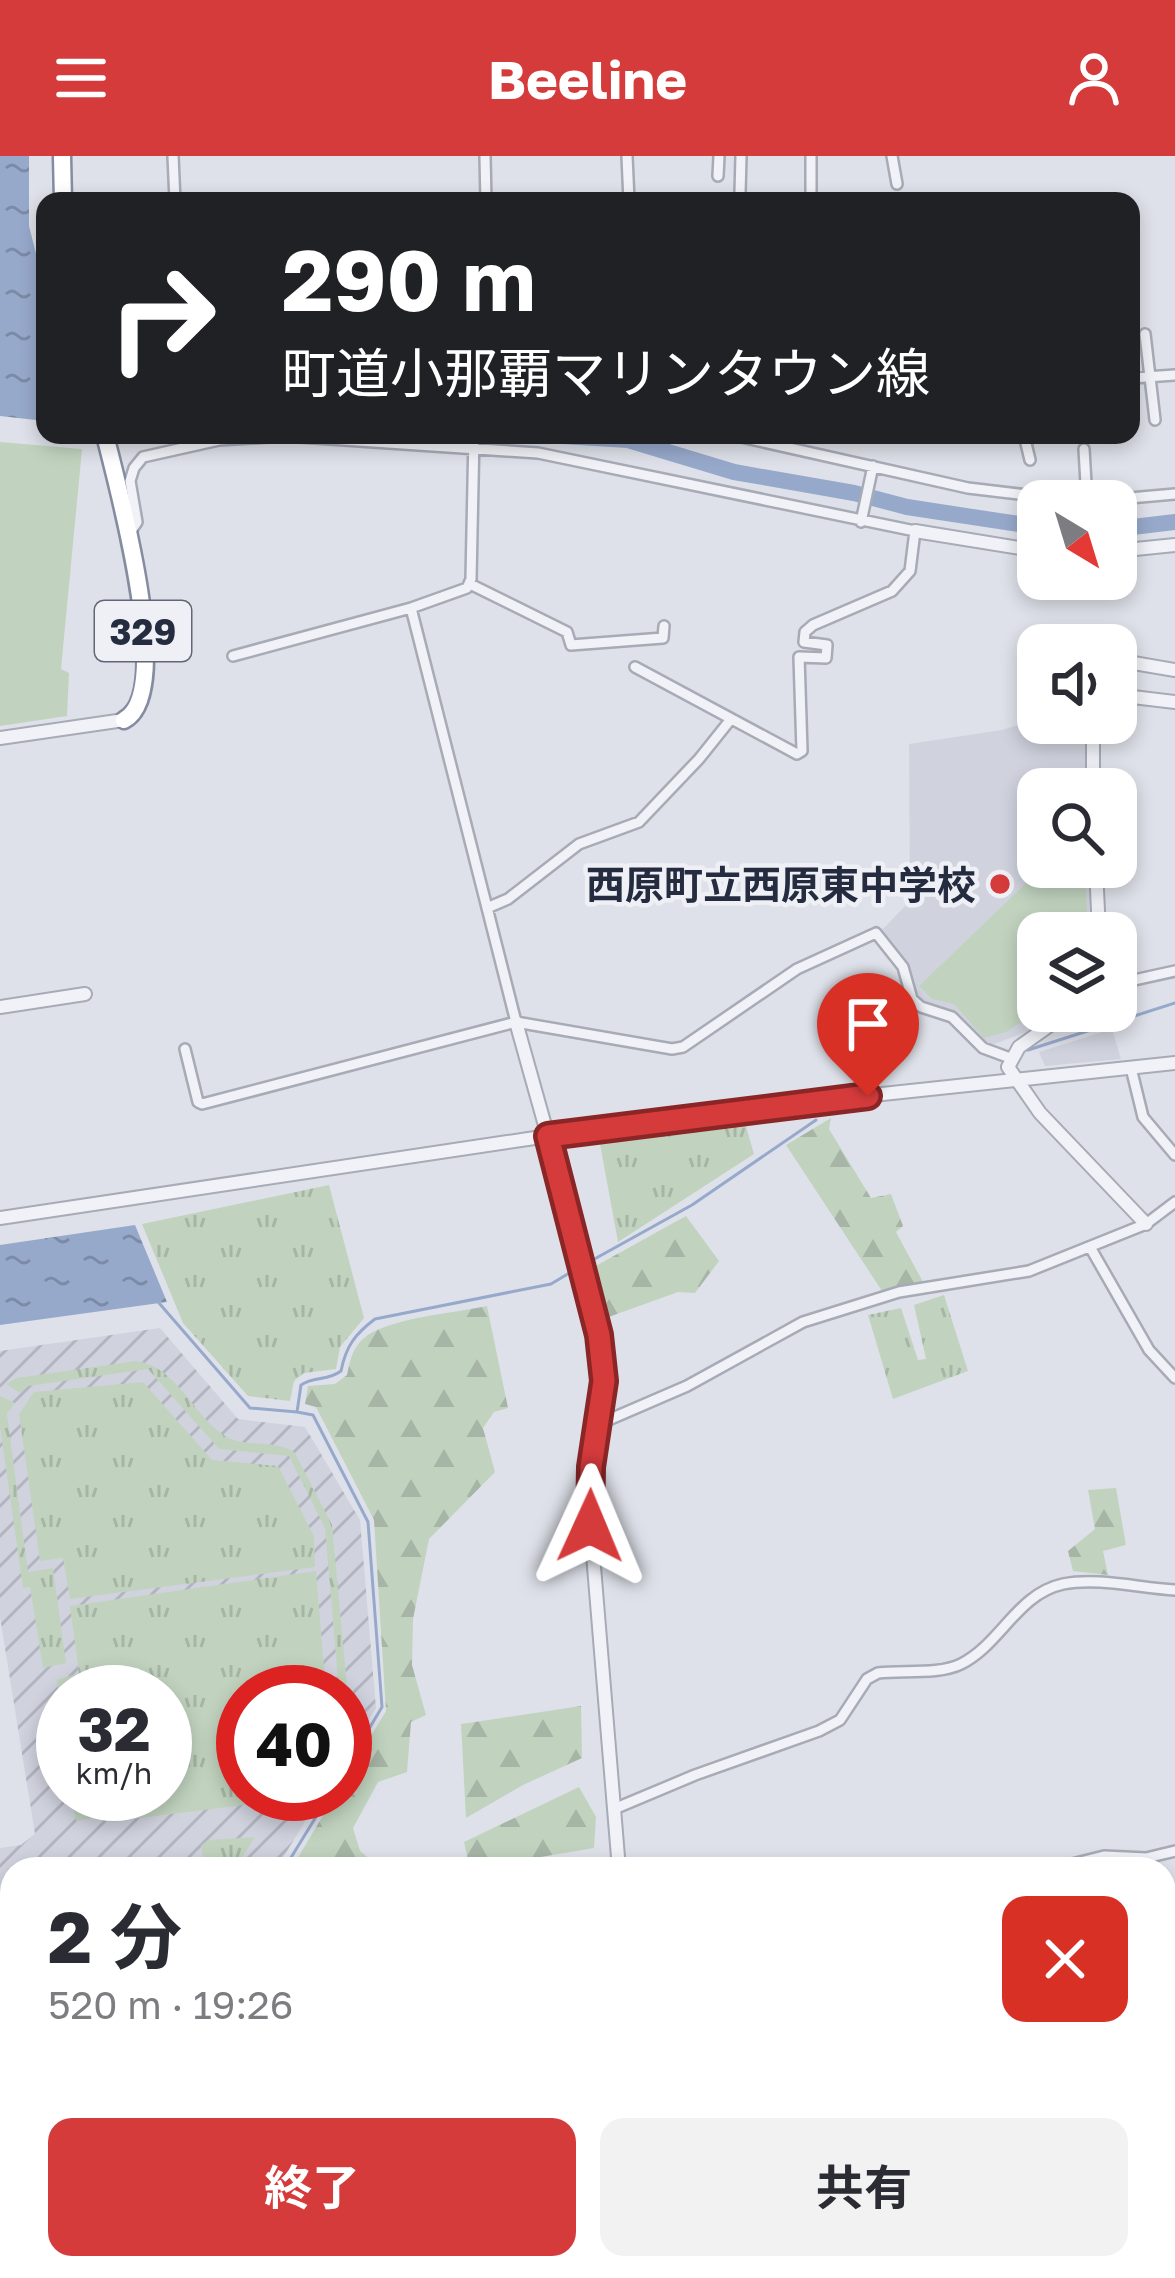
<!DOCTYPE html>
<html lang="ja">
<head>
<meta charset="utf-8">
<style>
	body { margin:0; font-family:"Golos Text","Noto Sans JP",sans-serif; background:#f2f2f3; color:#2b2b33; height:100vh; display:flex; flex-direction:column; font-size:45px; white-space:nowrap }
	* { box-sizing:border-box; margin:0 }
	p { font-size:39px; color:#7c7c81 }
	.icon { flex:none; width:66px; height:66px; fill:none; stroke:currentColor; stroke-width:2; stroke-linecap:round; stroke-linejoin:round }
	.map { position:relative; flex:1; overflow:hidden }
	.details { position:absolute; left:0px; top:1701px; width:1176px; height:423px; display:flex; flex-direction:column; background:#fff; border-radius:36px 36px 0 0; box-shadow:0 6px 18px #0003 }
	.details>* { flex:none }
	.banner { position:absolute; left:36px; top:36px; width:1104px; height:252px; border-radius:24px; box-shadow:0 6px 18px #0003; background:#202124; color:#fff; overflow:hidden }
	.needle { width:78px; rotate:142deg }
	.fabs { position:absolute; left:1017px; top:324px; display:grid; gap:24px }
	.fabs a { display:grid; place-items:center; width:120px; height:120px; border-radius:24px; background:#fff; box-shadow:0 6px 18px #0003; font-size:60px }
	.speed { position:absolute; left:36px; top:1509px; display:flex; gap:24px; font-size:60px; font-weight:700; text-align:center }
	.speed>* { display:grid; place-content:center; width:156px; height:156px; border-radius:50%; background:#fff; box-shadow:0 6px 18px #0003; line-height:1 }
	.speed small { font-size:30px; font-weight:400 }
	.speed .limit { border:18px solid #d22; background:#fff; color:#111 }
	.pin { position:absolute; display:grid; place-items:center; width:102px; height:102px; color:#fff; margin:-123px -51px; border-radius:50% 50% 50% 0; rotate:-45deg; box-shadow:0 0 12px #0007 }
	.pin .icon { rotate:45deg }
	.me { position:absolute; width:132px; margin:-66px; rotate:1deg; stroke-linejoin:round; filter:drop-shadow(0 0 9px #0008) }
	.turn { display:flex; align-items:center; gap:42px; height:252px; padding:0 48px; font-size:54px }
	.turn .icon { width:156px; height:156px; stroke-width:2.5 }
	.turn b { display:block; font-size:84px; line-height:102px }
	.round { display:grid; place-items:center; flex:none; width:126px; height:126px; border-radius:24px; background:#f2f2f3 }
	.headline { display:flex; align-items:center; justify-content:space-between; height:204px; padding:0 48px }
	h1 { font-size:72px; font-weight:700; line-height:90px }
	.button { display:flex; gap:24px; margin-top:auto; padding:24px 48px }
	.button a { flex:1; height:138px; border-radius:24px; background:#d63b3c; color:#fff; font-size:48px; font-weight:700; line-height:138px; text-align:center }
	.button a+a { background:#f2f2f3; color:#2b2b33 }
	header { display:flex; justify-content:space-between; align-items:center; height:156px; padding:0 48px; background:#d63b3c; color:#fff; font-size:54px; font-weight:700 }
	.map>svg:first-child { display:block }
</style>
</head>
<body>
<header><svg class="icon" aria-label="menu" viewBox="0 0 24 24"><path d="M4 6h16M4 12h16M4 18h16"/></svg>Beeline<svg class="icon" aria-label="person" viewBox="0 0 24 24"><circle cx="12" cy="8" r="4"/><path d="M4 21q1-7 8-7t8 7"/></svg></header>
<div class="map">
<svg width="1175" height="2122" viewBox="0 0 1175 2122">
	<defs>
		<pattern id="industrial-furrows" width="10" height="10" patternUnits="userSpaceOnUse" patternTransform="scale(3)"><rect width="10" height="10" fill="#d0d3de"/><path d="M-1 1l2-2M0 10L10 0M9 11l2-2" fill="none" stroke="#b2b5c0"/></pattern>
		<pattern id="grass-tufts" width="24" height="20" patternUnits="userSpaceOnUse" patternTransform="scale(3)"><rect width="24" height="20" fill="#c1d3bf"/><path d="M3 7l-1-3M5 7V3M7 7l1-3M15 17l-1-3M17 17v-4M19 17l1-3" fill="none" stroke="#a6b5a5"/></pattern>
		<pattern id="forest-firs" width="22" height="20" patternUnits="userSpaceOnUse" patternTransform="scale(3)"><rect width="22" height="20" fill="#c1d3bf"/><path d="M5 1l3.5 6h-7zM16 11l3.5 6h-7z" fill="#a6b5a5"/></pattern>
		<pattern id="water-ripples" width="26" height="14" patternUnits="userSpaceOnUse" patternTransform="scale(3)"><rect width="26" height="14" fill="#97a9cb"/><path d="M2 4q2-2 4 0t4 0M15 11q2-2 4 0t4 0" fill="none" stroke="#7b8aa6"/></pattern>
	</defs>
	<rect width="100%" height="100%" fill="#dee1e9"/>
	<path fill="#d0d3de" d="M1038,563V567H1085L1087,633H1038V711H1089L1090,777H1038V855H1056L1026,876L989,890L956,859L921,847L912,837L906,808L882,774L910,745L909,588L1002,574Z
		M1112,873L1121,903L1045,910L1039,896Z"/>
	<path fill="url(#industrial-furrows)" fill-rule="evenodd" d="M160,1172L238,1263L305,1271L360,1364L376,1552L345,1602V1536H243V1638H322L276,1713H12V2112H273L272,2122H0V1692L21,1689L35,1678L0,1461V1195ZM63,1536H165V1638H63Z"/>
	<path fill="url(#grass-tufts)" d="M745,967L754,998L618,1086L600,988Z
		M329,1029L364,1162L340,1191L336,1213L304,1217L294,1225L290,1245L248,1240L183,1167L142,1068Z
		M944,1139L968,1215L893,1243L868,1159L901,1152L918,1204L926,1203L914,1149Z
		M136,1205C177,1211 191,1256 222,1278C243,1294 274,1281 295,1297L332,1369L347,1530L345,1541V1536H339L325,1372L289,1300L219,1293L148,1213L28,1230L20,1237L6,1228L17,1222Z
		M143,1226L212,1304L278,1310L314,1380L315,1411L70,1443L63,1402L40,1405L19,1258L34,1236Z
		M0,1240L15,1247L7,1258L28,1416L53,1412L66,1507L43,1512L30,1431L23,1432L0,1271Z
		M316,1415L326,1536H243V1638H265L260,1647L108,1666L106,1660L76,1665L72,1638H165V1536H63V1568L57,1524L79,1517L70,1450Z
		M255,1681L235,1713H205L201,1690L208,1684Z"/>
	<path fill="url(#forest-firs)" d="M831,962L829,973L871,1042L891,1038L903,1070L896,1076L923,1126L882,1135L786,989Z
		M686,1060L719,1105L695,1137L678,1136L603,1163L592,1112Z
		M487,1150L508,1252L494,1256L483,1272L495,1316L429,1383L413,1463L412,1509L426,1559L411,1566L407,1616L378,1626L353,1672L360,1695L378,1710L453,1707L457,1713H291L336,1638H345V1624L386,1555L374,1364L316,1251L305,1248L308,1230L335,1228L347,1219C350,1205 352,1193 363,1183C385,1162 456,1157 487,1150Z
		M1116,1332L1126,1389L1103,1395L1108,1419L1073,1415L1068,1395L1095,1373L1088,1334Z
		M581,1550L582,1602L523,1629L466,1662L461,1568Z
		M579,1631L596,1661L594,1692L470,1713L464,1686Z"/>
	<path fill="#c1d3bf" d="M0,286L82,293L61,513L69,517L67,560L0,570Z
		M1043,711H1085L1088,777H1038L1039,855L1006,876L984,882L954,848L932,843L919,830Z"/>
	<path fill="url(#water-ripples)" d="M0,0H29V70L45,133V265L0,260Z
		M135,1069L167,1146L0,1169V1089Z"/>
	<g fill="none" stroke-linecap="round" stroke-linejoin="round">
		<path stroke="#97a9cb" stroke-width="3" d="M1028,894L1175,847
			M589,1106L692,1049L816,964
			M159,1147L250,1252L297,1256L301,1229C314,1220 328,1225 341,1215C346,1190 355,1178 375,1163L551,1128L581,1110
			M297,1256L313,1259L368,1366L382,1551L345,1613
			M284,1713L330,1638
			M283,2122V2112"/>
		<path stroke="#97a9cb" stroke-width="16" d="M547,279L628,284L734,316L854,337L907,351L1038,371
			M1116,373L1175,366"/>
		<defs>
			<path id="minor" d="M173,0L175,45
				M485,0L486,45
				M627,0L629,45
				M892,0L897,28
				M718,20L719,0
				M811,35V0
				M740,37L741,0
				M1145,178L1155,264
				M1131,222L1175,219
				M732,279L968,332L1078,345
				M1024,279L1030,304
				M1084,293L1087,345
				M1096,345L1175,338
				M861,366L873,310
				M129,378L137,366L130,325L134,312L143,301L219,284L285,280L538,297L915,375L910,415L892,435L813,469L805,476L804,486L827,489L826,502L799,501L802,595L797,598L635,511
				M470,428L567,476L571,489L663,482L664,470
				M411,452L516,866
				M233,500L411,452L467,432L471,423L474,279
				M487,752L508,743L579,688L639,666L699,603L731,563
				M1116,828L1175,815
				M185,893L198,946L202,948L516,866L672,893L683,891L797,813L876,777L903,811L912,843L921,851L952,861L983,892L1010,902
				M1131,912L1143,961L1175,999
				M1090,1091L1149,1194L1175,1222
				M599,1268L687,1230L803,1166L899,1136L1029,1115L1146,1068L1175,1046
				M614,1653L695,1619L819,1575L840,1564L867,1523L878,1517C903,1514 939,1519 961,1508C1001,1488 1017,1438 1063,1428C1098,1421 1139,1432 1175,1434
				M1052,1713L1104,1700L1146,1702L1175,1695
				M1164,1868L1175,1866"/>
			<path id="tertiary" d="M915,375L1038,395
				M1116,395L1175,389
				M1116,504L1175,514
				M1116,539L1175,546
				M0,582L124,564
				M1093,633V567
				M1096,711L1099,777
				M0,851L85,838
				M1070,855L1019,891L1008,911L1040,957L1146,1068
				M516,866L586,1116L599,1179L603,1246L588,1338L619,1713
				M0,1062L548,980L826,944L1175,907
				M1164,2064L1175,2069
				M1045,2112L1046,2122
				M783,2122L792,2112"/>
			<path id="trunk" d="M62,0L63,45
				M105,279C117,329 176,537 124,564"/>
		</defs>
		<use href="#minor" stroke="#a7abb6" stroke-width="14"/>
		<use href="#tertiary" stroke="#a7abb6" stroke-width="16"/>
		<use href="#trunk" stroke="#858ca0" stroke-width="21"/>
		<use href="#minor" stroke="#f1f2f7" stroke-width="9"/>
		<use href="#tertiary" stroke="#f1f2f7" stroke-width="12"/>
		<use href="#trunk" stroke="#fff" stroke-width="16"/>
	</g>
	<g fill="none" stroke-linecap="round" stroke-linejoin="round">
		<defs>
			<path id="route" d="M590,1370L591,1311L604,1225L599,1179L548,980L868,940"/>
		</defs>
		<use href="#route" stroke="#8b2627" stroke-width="30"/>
		<use href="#route" stroke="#d63b3c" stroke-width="21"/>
	</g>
	<circle fill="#d63b3c" stroke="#eef0f6" stroke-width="4.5" cx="1000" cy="728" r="12"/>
	<g text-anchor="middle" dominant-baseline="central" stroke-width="9" stroke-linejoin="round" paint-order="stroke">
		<rect fill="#eef0f6" stroke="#626777" stroke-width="3" x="95" y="445" width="96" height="60" rx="9"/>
		<g font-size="36" font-weight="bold" fill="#262c40">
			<text x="143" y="475">329</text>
		</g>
		<g font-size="39" font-weight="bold" fill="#262c40" stroke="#eef0f6" text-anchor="end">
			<text x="976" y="728">西原町立西原東中学校</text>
		</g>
	</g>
</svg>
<div class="fabs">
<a><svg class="needle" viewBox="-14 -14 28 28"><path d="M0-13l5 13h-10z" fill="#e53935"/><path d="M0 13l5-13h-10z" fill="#7c7c81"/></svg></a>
<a><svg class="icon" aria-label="sound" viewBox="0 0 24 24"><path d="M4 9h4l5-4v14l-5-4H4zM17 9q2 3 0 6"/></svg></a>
<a><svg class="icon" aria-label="search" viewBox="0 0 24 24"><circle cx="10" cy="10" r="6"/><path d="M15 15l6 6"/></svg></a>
<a><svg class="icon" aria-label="layers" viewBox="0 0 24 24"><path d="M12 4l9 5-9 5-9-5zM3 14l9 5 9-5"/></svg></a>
</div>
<div class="speed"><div>32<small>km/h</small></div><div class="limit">40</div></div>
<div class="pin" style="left:868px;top:940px;background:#d93025"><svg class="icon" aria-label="arrive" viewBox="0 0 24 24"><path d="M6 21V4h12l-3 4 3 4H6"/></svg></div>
<svg class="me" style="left:590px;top:1370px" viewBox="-20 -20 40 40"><path d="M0-17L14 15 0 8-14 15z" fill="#d63b3c" stroke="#fff" stroke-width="4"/></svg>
<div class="banner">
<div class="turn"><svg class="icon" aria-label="right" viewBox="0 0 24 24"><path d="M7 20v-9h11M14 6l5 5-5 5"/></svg><div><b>290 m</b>町道小那覇マリンタウン線</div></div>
</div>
<section class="details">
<div class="headline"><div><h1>2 分</h1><p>520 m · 19:26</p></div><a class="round" style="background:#d93025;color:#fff"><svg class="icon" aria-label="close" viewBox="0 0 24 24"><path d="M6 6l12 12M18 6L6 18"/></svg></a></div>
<div class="button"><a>終了</a><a>共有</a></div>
</section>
</div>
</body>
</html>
